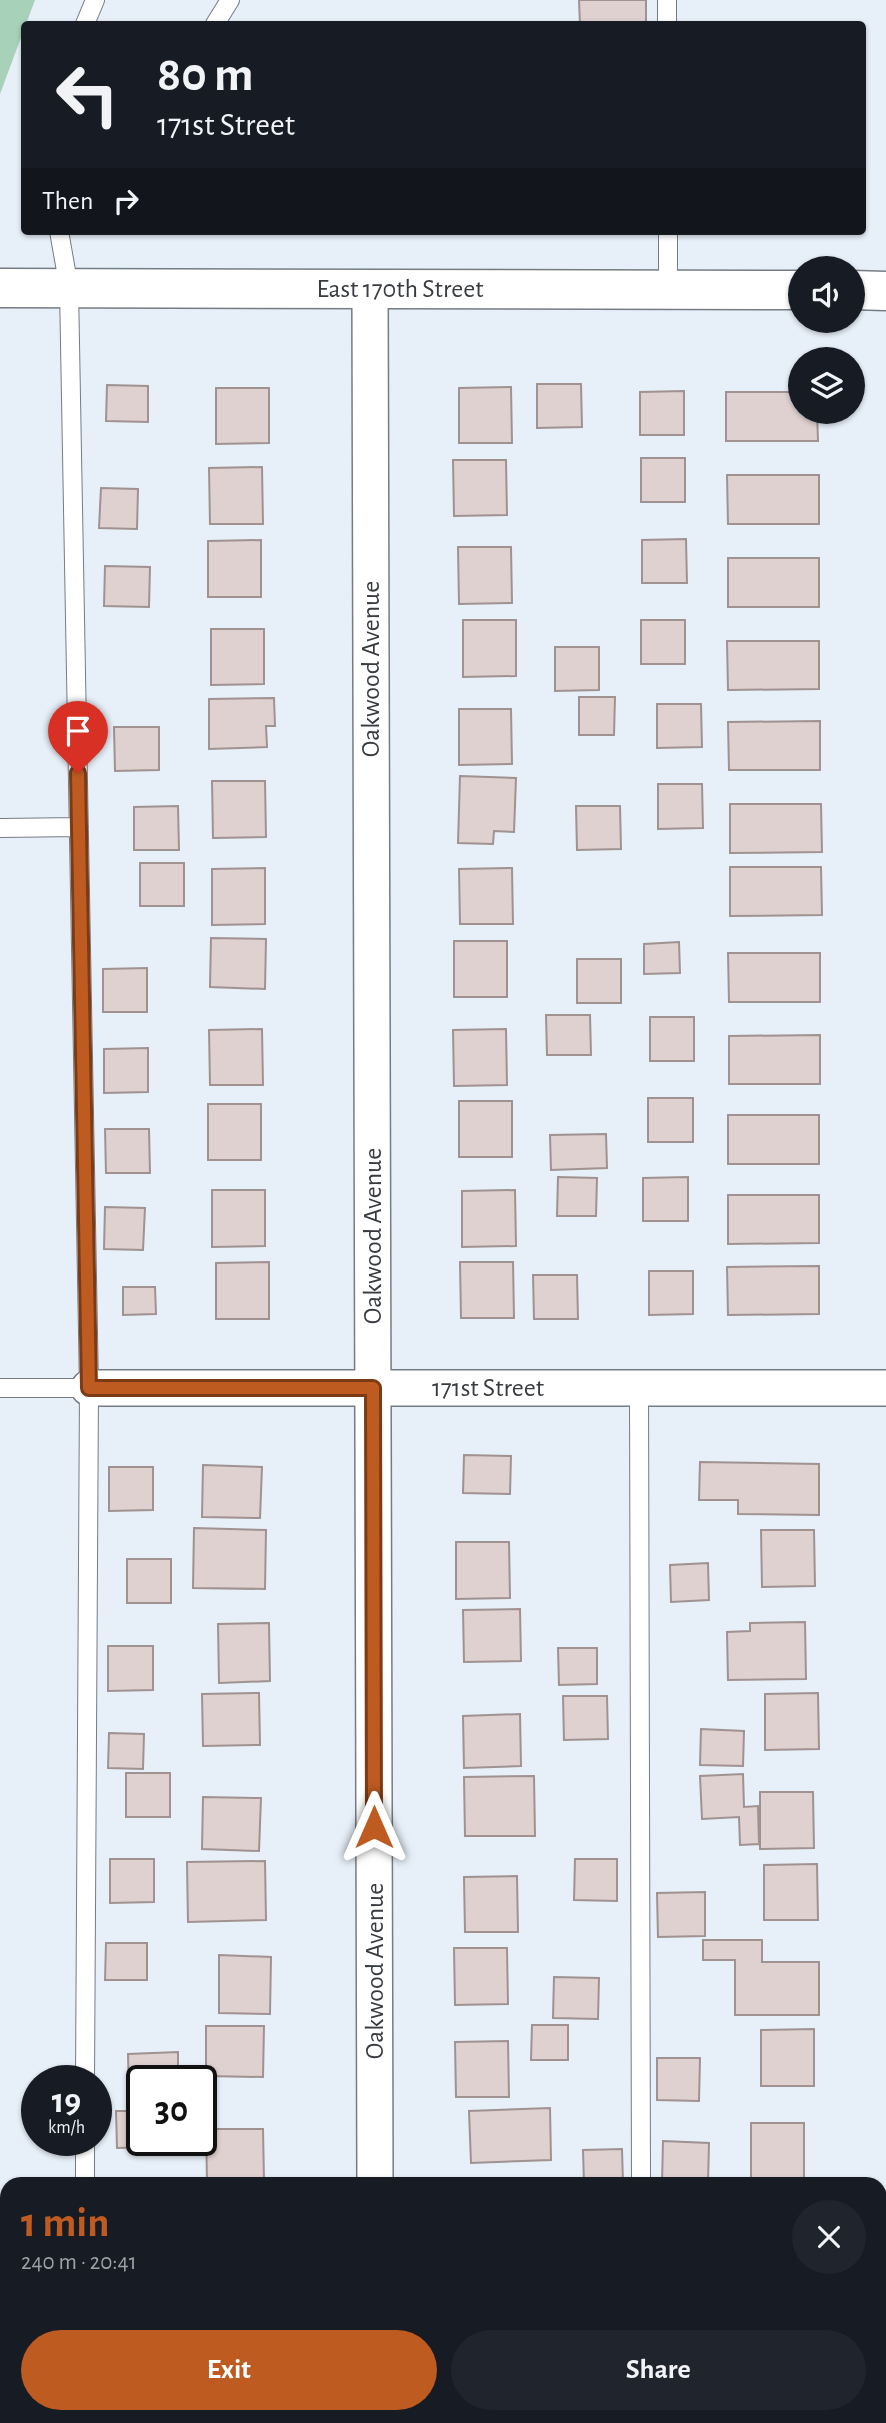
<!DOCTYPE html>
<html lang="en">
<head>
<meta charset="utf-8">
<style>
	body { margin:0; font-family:"Alegreya Sans",sans-serif; background:#20242c; color:#f1f3f6; height:100vh; display:flex; flex-direction:column; font-size:26px; white-space:nowrap }
	* { box-sizing:border-box; margin:0 }
	p { font-size:23px; color:#9ea1a6 }
	.icon { flex:none; width:38px; height:38px; fill:none; stroke:currentColor; stroke-width:2; stroke-linecap:round; stroke-linejoin:round }
	.map { position:relative; flex:1; overflow:hidden }
	.side { position:absolute; left:0px; top:2177px; width:887px; height:247px; display:flex; flex-direction:column; background:#171b24; border-radius:21px 21px 0 0; box-shadow:0 2px 5px #0004 }
	.side>* { flex:none }
	.top-card { position:absolute; left:21px; top:21px; width:845px; height:214px; border-radius:7px; box-shadow:0 2px 5px #0004; background:#171b24; color:#f1f3f6; overflow:hidden }
	.fabs { position:absolute; left:788px; top:256px; display:grid; gap:14px }
	.fabs a { display:grid; place-items:center; width:77px; height:77px; border-radius:50%; background:#171b24; box-shadow:0 2px 5px #0004; font-size:35px }
	.speed { position:absolute; left:21px; top:2065px; display:flex; gap:14px; font-size:35px; font-weight:700; text-align:center }
	.speed>* { display:grid; place-content:center; width:91px; height:91px; border-radius:50%; background:#171b24; box-shadow:0 2px 5px #0004; line-height:1 }
	.speed small { font-size:18px; font-weight:400 }
	.speed .limit { border:4px solid #111; border-radius:10px; background:#fff; color:#111 }
	.pin { position:absolute; display:grid; place-items:center; width:60px; height:60px; color:#fff; margin:-72px -30px; border-radius:50% 50% 50% 0; rotate:-45deg; box-shadow:0 0 7px #0007 }
	.pin .icon { rotate:45deg }
	.me { position:absolute; width:77px; margin:-38px; rotate:0deg; stroke-linejoin:round; filter:drop-shadow(0 0 5px #0008) }
	.turn { display:flex; align-items:center; gap:24px; height:147px; padding:0 21px; font-size:32px }
	.turn .icon { width:91px; height:91px; stroke-width:2.5 }
	.turn b { display:block; font-size:49px; line-height:60px }
	.then { display:flex; align-items:center; height:66px; padding:0 21px; background:#0003; gap:14px; font-size:26px }
	.round { display:grid; place-items:center; flex:none; width:74px; height:74px; border-radius:37px; background:#20242c }
	.summary { display:flex; align-items:center; justify-content:space-between; height:119px; padding:0 21px }
	h1 { font-size:42px; font-weight:600; line-height:52px; color:#be5b21 }
	.action { display:flex; gap:14px; margin-top:auto; padding:14px 21px }
	.action a { flex:1; height:80px; border-radius:42px; background:#be5b21; color:#fff; font-size:28px; font-weight:600; line-height:80px; text-align:center }
	.action a+a { background:#20242c; color:#f1f3f6 }
	.map>svg:first-child { display:block }
</style>
</head>
<body>
<div class="map">
<svg width="886" height="2423" viewBox="0 0 886 2423">
	<rect width="100%" height="100%" fill="#e7eff8"/>
	<path fill="#a7d1b9" d="M0,0H35L0,94Z"/>
	<path fill="#dfd1d0" stroke="#9f9291" stroke-width="2" d="M579,0H646V24H580Z
		M537,384H581L582,427L537,428Z
		M107,385L148,386V422L106,421Z
		M511,387L512,443H459V388Z
		M216,388H269V443L216,444Z
		M684,391V435H640V392Z
		M726,392H800V411H817L818,441H726Z
		M641,458H685V502H641Z
		M453,460H506L507,515L454,516Z
		M262,467L263,524H210L209,468Z
		M727,475H819V524H728Z
		M101,488L138,489L137,529L99,528Z
		M686,539L687,583H642V540Z
		M261,540V597H208V541Z
		M458,547H511L512,603L459,604Z
		M728,558H819V607H728Z
		M105,566L150,567L149,607L104,606Z
		M463,620H516V676L463,677Z
		M641,620H685V664H641Z
		M211,629H264V684L211,685Z
		M727,641H819V689L728,690Z
		M555,647H599V690L555,691Z
		M579,697H615L614,735H579Z
		M274,698L275,726H266L267,747L209,749V699Z
		M657,704H701L702,747L657,748Z
		M459,709H511L512,764L459,765Z
		M820,721V770H729L728,722Z
		M114,727H159V770L115,771Z
		M460,776L516,778L514,832L494,831L493,844L458,843Z
		M212,781H265L266,837L213,838Z
		M658,784H702L703,828L658,829Z
		M730,804H821L822,852L730,853Z
		M178,806L179,850H134V807Z
		M576,806H620L621,849L577,850Z
		M140,863H184V906H140Z
		M730,867H821L822,915L730,916Z
		M265,868V924L212,925V869Z
		M512,868L513,924H460L459,869Z
		M211,938L266,939L265,989L210,987Z
		M454,941H507V997H454Z
		M679,942L680,973L644,974V944Z
		M728,953H820V1002H729Z
		M577,959H621V1003H577Z
		M147,968V1012H103V969Z
		M546,1015H590L591,1055H547Z
		M650,1017H694V1061H650Z
		M262,1029L263,1085H210L209,1030Z
		M506,1029L507,1085L454,1086L453,1030Z
		M820,1035V1084H729V1036Z
		M148,1048V1092L104,1093V1049Z
		M648,1098H693V1142H648Z
		M459,1101H512V1157H459Z
		M208,1104H261V1160H208Z
		M728,1115H819V1164H728Z
		M105,1129H149L150,1173H106Z
		M606,1134L607,1168L551,1170L550,1135Z
		M558,1177L597,1178L596,1216H557Z
		M688,1177V1221H643V1178Z
		M212,1190H265V1246L212,1247Z
		M515,1190L516,1246L462,1247V1191Z
		M728,1195H819V1243L728,1244Z
		M105,1207L145,1208L143,1250L104,1249Z
		M269,1262V1319H216V1263Z
		M460,1262H513L514,1318H461Z
		M819,1266V1314L728,1315L727,1267Z
		M649,1271H693V1314L649,1315Z
		M533,1275H577L578,1319H534Z
		M123,1287H155L156,1314L123,1315Z
		M464,1455L511,1456L510,1494L463,1493Z
		M700,1462L819,1464V1515L738,1514V1500H699Z
		M203,1465L262,1467L260,1518L202,1517Z
		M109,1467H153V1510L109,1511Z
		M194,1528L266,1530L265,1589L193,1588Z
		M761,1530H814L815,1586L762,1587Z
		M456,1542H509L510,1598L456,1599Z
		M127,1559H171V1603H127Z
		M708,1563L709,1600L671,1602L670,1565Z
		M520,1609L521,1661L464,1662L463,1610Z
		M805,1622L806,1679L728,1680L727,1632L750,1631V1623Z
		M269,1623L270,1681L219,1683L218,1624Z
		M108,1646H153V1690L108,1691Z
		M558,1648H597V1684L559,1685Z
		M259,1693L260,1745L203,1746L202,1694Z
		M818,1693L819,1749L765,1750V1694Z
		M563,1696H607L608,1739L564,1740Z
		M520,1714L521,1766L464,1768L463,1716Z
		M701,1729L744,1731L743,1766L700,1765Z
		M109,1733L144,1734L143,1769L108,1768Z
		M126,1773H170V1817H126Z
		M743,1774L744,1807L758,1806L759,1844L740,1845L739,1817L702,1819L700,1776Z
		M534,1776L535,1836H465L464,1777Z
		M760,1792H813L814,1848L760,1849Z
		M203,1797L261,1798L259,1851L202,1849Z
		M110,1859H154V1902L110,1903Z
		M575,1859H617V1901L574,1900Z
		M265,1861L266,1920L188,1922L187,1862Z
		M817,1864L818,1920H764V1865Z
		M517,1876L518,1932H465L464,1877Z
		M705,1892V1936L658,1937L657,1893Z
		M703,1940H762V1962H819V2015H735V1960H703Z
		M106,1943H147V1980H105Z
		M454,1948H507L508,2004L455,2005Z
		M219,1955L271,1957L270,2014L219,2013Z
		M554,1977L599,1978L598,2019L553,2018Z
		M532,2025H568V2060H531Z
		M206,2026H264L263,2077L206,2076Z
		M814,2029V2086H761V2030Z
		M508,2041L509,2097H456L455,2042Z
		M178,2052V2081H142V2098H129L128,2054Z
		M657,2058H700L699,2101L657,2100Z
		M550,2108L551,2160L471,2163L469,2111Z
		M116,2111H142V2140H157L158,2147L117,2148Z
		M751,2123H804V2179L751,2180Z
		M206,2129H263L264,2181L207,2182Z
		M663,2141L709,2143L708,2184L662,2183Z
		M622,2149L623,2184H584L583,2150Z"/>
	<g fill="none" stroke-linecap="round" stroke-linejoin="round">
		<defs>
			<path id="service" d="M667,0V24
				M85,24L95,0
				M215,24L230,0
				M59,231L69,288L89,1388L85,2081
				M668,231V290
				M0,828L79,827
				M0,1388H89
				M639,1388L641,2184
				M85,2184V2140
				M641,2417V2423
				M83,2423V2417"/>
			<path id="minor" d="M370,289L375,2184
				M89,1388H886
				M376,2417V2423"/>
			<path id="tertiary" d="M0,288L800,290
				M852,290L886,291"/>
		</defs>
		<use href="#service" stroke="#757c84" stroke-width="20"/>
		<use href="#minor" stroke="#757c84" stroke-width="38"/>
		<use href="#tertiary" stroke="#757c84" stroke-width="41"/>
		<use href="#service" stroke="#fff" stroke-width="18"/>
		<use href="#minor" stroke="#fff" stroke-width="35"/>
		<use href="#tertiary" stroke="#fff" stroke-width="38"/>
	</g>
	<g fill="none" stroke-linecap="round" stroke-linejoin="round">
		<defs>
			<path id="route" d="M78,773L89,1388H373L374,1827"/>
		</defs>
		<use href="#route" stroke="#7c3b15" stroke-width="18"/>
		<use href="#route" stroke="#be5b21" stroke-width="12"/>
	</g>
	<g text-anchor="middle" dominant-baseline="central" stroke-width="6" stroke-linejoin="round" paint-order="stroke">
		<g font-size="26" fill="#383b3f" stroke="#fff">
			<text x="400" y="289">East 170th Street</text>
			<text transform="translate(371 669) rotate(-90)">Oakwood Avenue</text>
			<text transform="translate(373 1236) rotate(-90)">Oakwood Avenue</text>
			<text x="488" y="1388">171st Street</text>
			<text transform="translate(375 1971) rotate(-90)">Oakwood Avenue</text>
		</g>
	</g>
</svg>
<div class="fabs">
<a><svg class="icon" aria-label="sound" viewBox="0 0 24 24"><path d="M4 9h4l5-4v14l-5-4H4zM17 9q2 3 0 6"/></svg></a>
<a><svg class="icon" aria-label="layers" viewBox="0 0 24 24"><path d="M12 4l9 5-9 5-9-5zM3 14l9 5 9-5"/></svg></a>
</div>
<div class="speed"><div>19<small>km/h</small></div><div class="limit">30</div></div>
<div class="pin" style="left:78px;top:773px;background:#d93025"><svg class="icon" aria-label="arrive" viewBox="0 0 24 24"><path d="M6 21V4h12l-3 4 3 4H6"/></svg></div>
<svg class="me" style="left:374px;top:1827px" viewBox="-20 -20 40 40"><path d="M0-17L14 15 0 8-14 15z" fill="#be5b21" stroke="#fff" stroke-width="4"/></svg>
<div class="top-card">
<div class="turn"><svg class="icon" aria-label="left" viewBox="0 0 24 24"><path d="M17 20v-9H6M10 6l-5 5 5 5"/></svg><div><b>80 m</b>171st Street</div></div>
<div class="then">Then<svg class="icon" aria-label="right" viewBox="0 0 24 24"><path d="M7 20v-9h11M14 6l5 5-5 5"/></svg></div>
</div>
<section class="side">
<div class="summary"><div><h1>1 min</h1><p>240 m · 20:41</p></div><a class="round"><svg class="icon" aria-label="close" viewBox="0 0 24 24"><path d="M6 6l12 12M18 6L6 18"/></svg></a></div>
<div class="action"><a>Exit</a><a>Share</a></div>
</section>
</div>
</body>
</html>
